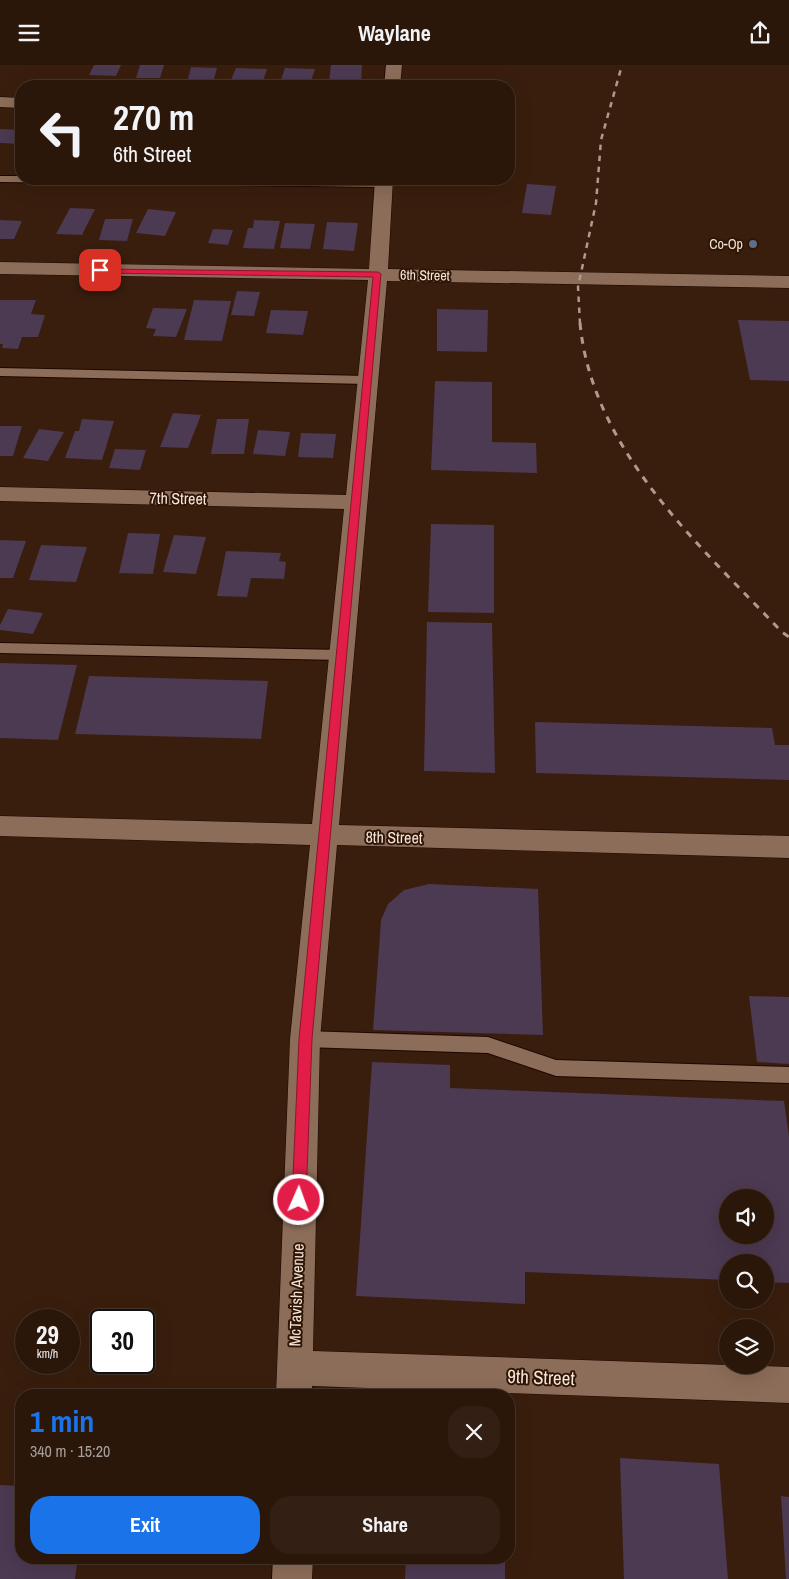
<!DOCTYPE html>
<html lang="en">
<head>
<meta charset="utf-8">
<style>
	body { margin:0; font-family:"Archivo Narrow",sans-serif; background:#331f13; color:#f1f3f6; height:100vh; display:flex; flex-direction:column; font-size:19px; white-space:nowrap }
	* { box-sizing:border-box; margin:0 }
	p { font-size:16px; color:#a69f9c }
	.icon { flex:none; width:28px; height:28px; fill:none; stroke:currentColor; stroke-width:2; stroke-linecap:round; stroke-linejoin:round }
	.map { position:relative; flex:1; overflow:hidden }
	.panel { position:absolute; left:15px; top:1324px; width:500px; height:175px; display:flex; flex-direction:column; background:#2b160a; border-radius:20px; box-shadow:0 5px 20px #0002,0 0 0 1px #47352b }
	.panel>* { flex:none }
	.guide { position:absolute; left:15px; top:15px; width:500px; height:105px; border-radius:20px; box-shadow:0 5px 20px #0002,0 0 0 1px #47352b; background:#2b160a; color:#f1f3f6; overflow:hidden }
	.buttons { position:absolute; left:719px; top:1124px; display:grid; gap:10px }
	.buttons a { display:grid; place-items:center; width:55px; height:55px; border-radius:50%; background:#2b160a; box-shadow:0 5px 20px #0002,0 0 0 1px #47352b; font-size:25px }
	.speed { position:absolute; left:15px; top:1244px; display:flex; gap:10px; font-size:25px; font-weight:700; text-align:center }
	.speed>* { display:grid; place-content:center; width:65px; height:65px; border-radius:50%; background:#2b160a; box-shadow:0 5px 20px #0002,0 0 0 1px #47352b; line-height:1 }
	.speed small { font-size:12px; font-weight:400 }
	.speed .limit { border:2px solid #111; border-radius:8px; background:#fff; color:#111 }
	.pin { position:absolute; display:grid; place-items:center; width:42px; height:42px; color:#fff; margin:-21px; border-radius:10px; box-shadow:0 2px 8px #0006 }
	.me { position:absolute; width:55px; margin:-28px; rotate:2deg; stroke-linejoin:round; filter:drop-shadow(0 0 4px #0008) }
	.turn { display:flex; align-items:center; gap:18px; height:105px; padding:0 15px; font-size:22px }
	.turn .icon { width:65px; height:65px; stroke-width:2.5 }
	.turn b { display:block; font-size:35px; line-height:42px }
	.round { display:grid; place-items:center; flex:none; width:52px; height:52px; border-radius:20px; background:#331f13 }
	.overview { display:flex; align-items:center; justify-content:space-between; height:85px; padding:0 15px }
	h1 { font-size:30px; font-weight:800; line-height:38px; color:#1a73e8 }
	.primary-button { display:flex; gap:10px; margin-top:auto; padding:10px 15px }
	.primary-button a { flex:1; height:58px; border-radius:20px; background:#1a73e8; color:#fff; font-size:20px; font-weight:800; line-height:58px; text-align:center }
	.primary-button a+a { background:#331f13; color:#f1f3f6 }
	header { display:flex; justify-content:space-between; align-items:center; height:65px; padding:0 15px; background:#2b160a; font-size:22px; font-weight:800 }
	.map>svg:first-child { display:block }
</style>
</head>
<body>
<header><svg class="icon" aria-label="menu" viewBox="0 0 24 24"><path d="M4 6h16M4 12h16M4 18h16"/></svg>Waylane<svg class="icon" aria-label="share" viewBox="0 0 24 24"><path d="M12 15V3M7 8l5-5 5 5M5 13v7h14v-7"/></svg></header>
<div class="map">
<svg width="789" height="1514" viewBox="0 0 789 1514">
	<rect width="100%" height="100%" fill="#391e0d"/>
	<path fill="#4c3952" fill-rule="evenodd" d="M94,0H121L116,11L89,10Z
		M140,0H164L160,13H136Z
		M331,0H362L361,17H329Z
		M191,2L217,3L214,14H188Z
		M236,3L267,4L263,16L231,15Z
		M285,3L315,4L311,16L281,15Z
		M0,64L21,65L20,79L0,78Z
		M527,119L556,121L551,150L522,148Z
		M70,143L95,144L82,170L56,169Z
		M148,144L176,147L165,171L136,168Z
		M105,154H133L127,176L99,175Z
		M0,155L22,156L14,174H0Z
		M254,155L280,156L274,184L243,183L248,163H253Z
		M327,157L358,158L354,186L323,184Z
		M285,158L315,159L310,184L280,183Z
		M213,164L233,165L228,180L208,178Z
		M237,226L260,227L254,251L231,250Z
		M0,235H36L31,249L45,250L38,272H22L18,284L2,283L3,279H0Z
		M194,235L231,236L222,276L184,275Z
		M153,243L187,244L176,272L153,271L156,264L146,263Z
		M437,244L488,245L487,287L437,286Z
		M271,245L308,246L303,270L266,268Z
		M738,255L789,256V316L750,315Z
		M435,316L492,317V377L536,378L537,408L431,405Z
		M173,348L201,350L188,383L160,382Z
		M82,354L114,356L102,395L65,393L75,366H79Z
		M217,354H249L244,389H211Z
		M0,361H22L13,391H0Z
		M39,364L64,367L48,396L23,393Z
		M258,365L290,367L285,391L253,389Z
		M301,368L336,369L333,393L298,392Z
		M115,384L146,385L140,405L109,403Z
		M431,459L494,460V548L428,547Z
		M128,468L160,469L153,509L119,508Z
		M174,470L206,472L196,509L163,507Z
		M0,475L26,476L13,513H0Z
		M41,480L87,482L76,517L29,515Z
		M226,486L281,488L279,496L286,497L284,514L251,513L247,532L217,531Z
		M8,544L43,548L33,569L0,565V560Z
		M427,557L492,558L495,708L424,706Z
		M0,598L77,600L58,675L0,673Z
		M89,611L268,616L261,674L75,669Z
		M535,657L772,663L775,680H789V715L536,708Z
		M429,819L538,824L543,970L373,965L381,855L388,839L404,825Z
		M749,931L789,932V999L757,997Z
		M372,997L450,1000V1023L784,1036L789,1071V1218L765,1217V1198H728V1215L525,1207V1239L356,1231ZM728,1132H765V1170H728Z
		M620,1393L719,1399L728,1514H624Z
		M0,1420L21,1421V1492H78L75,1514H0Z
		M781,1431L789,1432V1514H786Z
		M406,1492H505V1514H405Z"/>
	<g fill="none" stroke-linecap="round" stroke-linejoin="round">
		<defs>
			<path id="service" d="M0,111H21V114L383,116L388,119L383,122L0,117Z
				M0,303L367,311L373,315L367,319L0,311Z
				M0,578L342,585L347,587L349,590L347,593L342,595L0,588Z
				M305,966L488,972L556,995L789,1002V1018L556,1011L488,988L305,982L299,979L296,974L299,969Z"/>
			<path id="minor" d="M386,0H402L400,21H384Z
				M0,32L21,33V43L0,42Z
				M375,114H393L388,204L789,211V223L387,216L339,760L789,771V793L337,780L320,974L313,1286L789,1302V1338L312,1321V1330H276L290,974L310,780L0,771V751L312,759L344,444L0,436V422L346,430L368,215L0,209V197L369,204Z
				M273,1492H313L312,1514H272Z"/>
		</defs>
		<use href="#service" stroke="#1f0700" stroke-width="2"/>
		<use href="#minor" stroke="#1f0700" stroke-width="1"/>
		<use href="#service" fill="#8c6d59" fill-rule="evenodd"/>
		<use href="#minor" fill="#8c6d59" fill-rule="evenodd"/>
		<path stroke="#af9a8d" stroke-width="2.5" stroke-dasharray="5.5 5.5" stroke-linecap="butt" d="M580,259L578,222L596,138L601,75L622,0"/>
		<path stroke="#af9a8d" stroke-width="3" stroke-dasharray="7 7" stroke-linecap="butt" d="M580,258C592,385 699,480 782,567L789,572"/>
	</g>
	<path fill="#e11d48" stroke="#92132f" d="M97,204L378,207L381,209L312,974L306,1135L304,1139L299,1141L294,1139L292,1135L299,974L373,212L100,208L96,205Z"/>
	<circle fill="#5c6f8a" stroke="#2e1504" stroke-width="2" cx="753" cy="179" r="5"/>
	<g text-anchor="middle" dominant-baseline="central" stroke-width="4" stroke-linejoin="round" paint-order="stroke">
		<g font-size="14" fill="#f6e4d9" stroke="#2e1504" text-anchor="end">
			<text x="743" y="179">Co-Op</text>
		</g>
		<g font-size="14" fill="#f6e4d9" stroke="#2e1504">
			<text transform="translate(425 210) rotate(1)">6th Street</text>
		</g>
		<g font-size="16" fill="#f6e4d9" stroke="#2e1504">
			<text transform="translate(178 433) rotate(1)">7th Street</text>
			<text transform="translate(394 772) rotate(1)">8th Street</text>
			<text transform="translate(296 1230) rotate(-88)">McTavish Avenue</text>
		</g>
		<g font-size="19" fill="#f6e4d9" stroke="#2e1504">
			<text transform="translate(541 1312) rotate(2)">9th Street</text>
		</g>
	</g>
</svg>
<div class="buttons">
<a><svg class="icon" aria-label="sound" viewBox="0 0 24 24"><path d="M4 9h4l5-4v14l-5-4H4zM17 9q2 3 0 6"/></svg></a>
<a><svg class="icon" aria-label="search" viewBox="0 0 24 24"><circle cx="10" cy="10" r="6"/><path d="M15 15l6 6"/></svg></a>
<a><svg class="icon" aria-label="layers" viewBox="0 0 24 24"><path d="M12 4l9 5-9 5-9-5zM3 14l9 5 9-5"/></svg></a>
</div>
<div class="speed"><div>29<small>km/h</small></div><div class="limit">30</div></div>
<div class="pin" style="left:100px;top:205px;background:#d93025"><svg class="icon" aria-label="arrive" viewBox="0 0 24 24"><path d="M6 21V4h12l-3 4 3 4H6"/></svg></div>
<svg class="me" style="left:299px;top:1135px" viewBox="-20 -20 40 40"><circle r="17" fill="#e11d48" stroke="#fff" stroke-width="3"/><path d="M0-11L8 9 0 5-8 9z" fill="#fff"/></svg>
<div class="guide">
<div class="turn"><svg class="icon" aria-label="left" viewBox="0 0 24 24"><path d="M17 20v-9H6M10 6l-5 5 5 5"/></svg><div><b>270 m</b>6th Street</div></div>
</div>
<section class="panel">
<div class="overview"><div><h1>1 min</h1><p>340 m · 15:20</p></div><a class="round"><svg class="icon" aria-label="close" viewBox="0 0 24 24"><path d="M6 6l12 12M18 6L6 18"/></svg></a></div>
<div class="primary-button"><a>Exit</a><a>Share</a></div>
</section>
</div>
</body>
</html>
